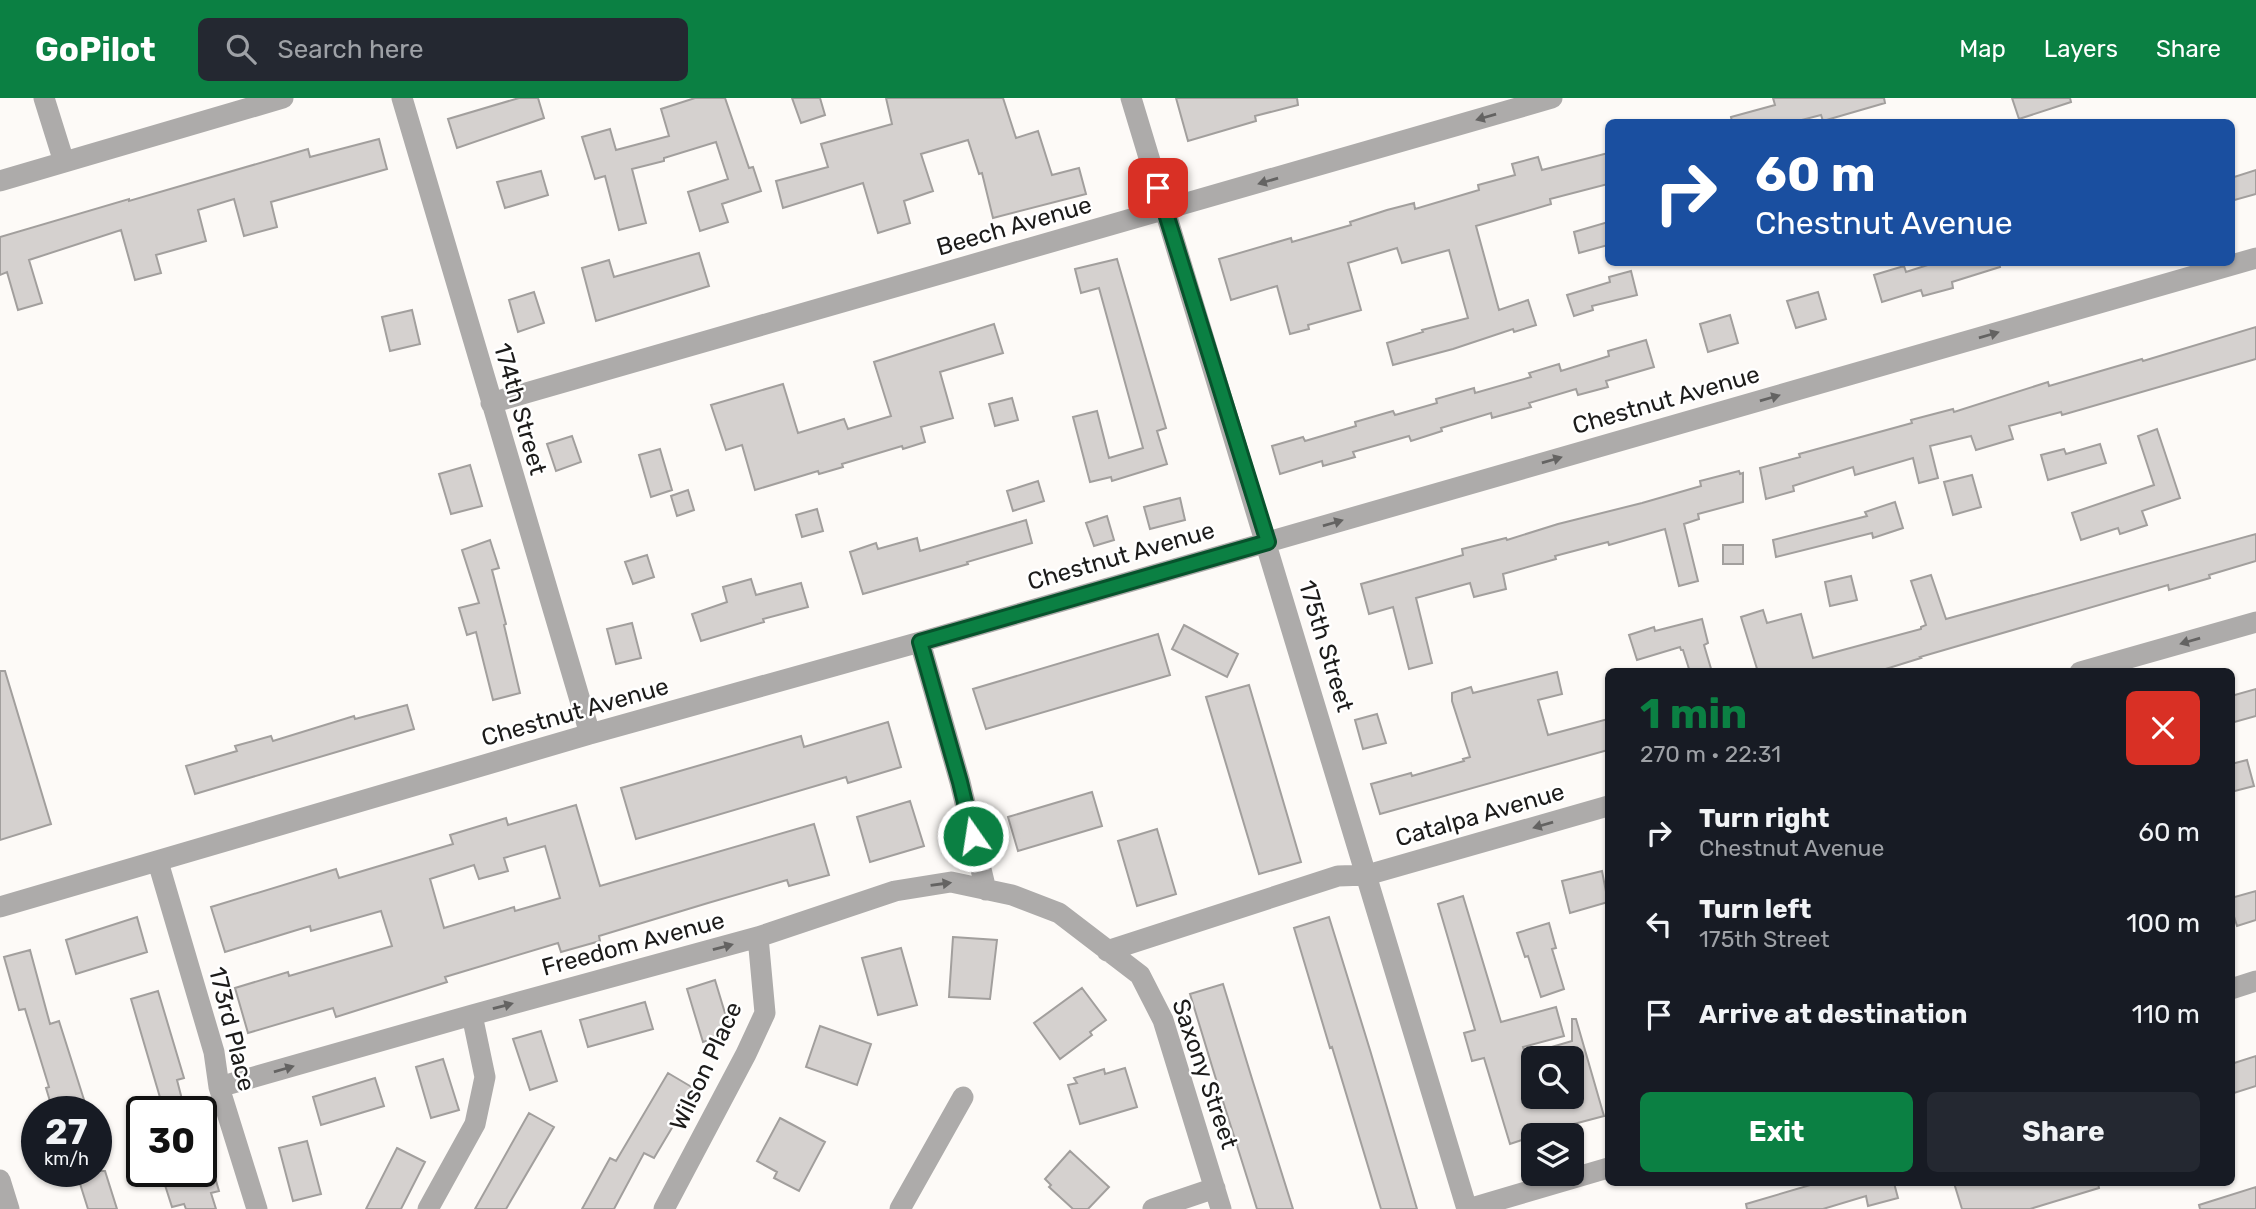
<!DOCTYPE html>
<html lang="en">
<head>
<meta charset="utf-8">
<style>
	body { margin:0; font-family:Rubik,sans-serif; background:#242831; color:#f1f3f6; height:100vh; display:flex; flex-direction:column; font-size:26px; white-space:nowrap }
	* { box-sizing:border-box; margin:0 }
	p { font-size:23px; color:#9ea1a6 }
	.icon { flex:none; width:38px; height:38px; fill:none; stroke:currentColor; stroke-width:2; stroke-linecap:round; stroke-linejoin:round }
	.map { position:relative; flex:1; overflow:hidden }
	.details { position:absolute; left:1605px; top:570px; width:630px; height:518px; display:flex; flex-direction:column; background:#171b24; border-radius:10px; box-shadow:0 2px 5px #0004 }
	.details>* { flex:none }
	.hud { position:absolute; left:1605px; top:21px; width:630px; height:147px; border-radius:10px; box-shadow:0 2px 5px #0004; background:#1a4fa0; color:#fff; overflow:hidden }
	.fabs { position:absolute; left:1521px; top:948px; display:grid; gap:14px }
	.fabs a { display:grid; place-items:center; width:63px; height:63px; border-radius:10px; background:#171b24; box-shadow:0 2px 5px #0004; font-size:35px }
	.speed { position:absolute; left:21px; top:998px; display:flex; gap:14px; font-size:35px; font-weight:700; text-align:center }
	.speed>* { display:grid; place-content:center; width:91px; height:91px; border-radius:50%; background:#171b24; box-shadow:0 2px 5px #0004; line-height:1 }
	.speed small { font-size:18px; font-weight:400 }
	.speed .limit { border:4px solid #111; border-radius:10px; background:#fff; color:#111 }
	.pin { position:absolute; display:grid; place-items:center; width:60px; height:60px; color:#fff; margin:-30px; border-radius:14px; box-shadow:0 4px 10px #0006 }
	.me { position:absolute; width:77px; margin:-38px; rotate:347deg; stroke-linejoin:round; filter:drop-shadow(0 0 5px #0008) }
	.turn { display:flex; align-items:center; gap:24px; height:147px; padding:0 35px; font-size:32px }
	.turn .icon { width:91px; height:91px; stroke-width:2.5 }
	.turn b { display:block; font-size:49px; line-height:60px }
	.round { display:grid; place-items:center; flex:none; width:74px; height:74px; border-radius:10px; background:#242831 }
	.summary { display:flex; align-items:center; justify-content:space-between; height:119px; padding:0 35px }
	h1 { font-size:42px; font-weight:700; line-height:52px; color:#0b8043 }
	.primary-button { display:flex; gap:14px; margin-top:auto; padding:14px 35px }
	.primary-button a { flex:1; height:80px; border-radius:10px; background:#0b8043; color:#fff; font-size:28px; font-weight:700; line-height:80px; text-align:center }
	.primary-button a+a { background:#242831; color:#f1f3f6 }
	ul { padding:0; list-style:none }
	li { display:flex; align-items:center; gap:21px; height:91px; padding:0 35px }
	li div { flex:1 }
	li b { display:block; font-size:26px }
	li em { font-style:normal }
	header { display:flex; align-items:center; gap:42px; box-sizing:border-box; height:98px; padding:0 35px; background:#0b8043; color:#fff }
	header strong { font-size:33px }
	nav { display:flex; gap:38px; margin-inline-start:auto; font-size:24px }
	.search { width:490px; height:63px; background:#242831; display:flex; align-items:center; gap:18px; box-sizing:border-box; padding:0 24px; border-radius:10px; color:#9ea1a6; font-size:26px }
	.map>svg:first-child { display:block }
</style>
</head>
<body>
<header>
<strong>GoPilot</strong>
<div class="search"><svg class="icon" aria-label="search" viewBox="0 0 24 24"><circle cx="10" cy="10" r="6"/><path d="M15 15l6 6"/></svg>Search here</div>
<nav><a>Map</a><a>Layers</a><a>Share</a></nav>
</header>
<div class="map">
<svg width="2256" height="1111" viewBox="0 0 2256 1111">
	<rect width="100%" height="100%" fill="#fdfaf7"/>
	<path fill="#d5d1cf" stroke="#a29f9d" stroke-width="2" fill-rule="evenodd" d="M519,0H538L544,20L457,50L448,21Z
		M695,0H725L749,70L753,69L761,93L722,106L728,124L700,133L688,94L728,81L716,44L664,60V63L632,71L646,125L619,132L605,78L595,81L582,39L610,31L616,52L669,38L661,11Z
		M792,0H820L825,17L801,25Z
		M886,0H1003L1016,40L1038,33L1052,77L1079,70L1086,96L993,120L982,75L979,76L968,42L921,56L933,93L904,103L910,125L878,135L863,85L783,110L776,83L828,69L821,46L892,26Z
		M1176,0H1297L1298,7L1255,18L1256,23L1188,43Z
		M1773,0H1884L1885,5L1823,23L1821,17L1794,24H1732L1731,19L1775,7Z
		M2012,0H2070L2071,4L2019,21Z
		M379,41L387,71L271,104L277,129L244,138L234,101L198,112L206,143L156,157L161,175L135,182L121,132L29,162L42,205L18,212L7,174L0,177V139L129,101V103L308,51L310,59Z
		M1608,55V86L1550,101L1551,106L1476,128L1499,212L1528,202L1536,227L1514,234L1513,231L1453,251L1393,267L1387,245L1423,234L1422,232L1468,220L1449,152L1402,165L1397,150L1348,165L1361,212L1308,227L1309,231L1290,236L1277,188L1231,202L1219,161L1291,140L1292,144L1351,127L1350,124L1387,112L1414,105L1415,111L1479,92L1478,87L1515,77L1512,66L1538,59L1542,72Z
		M2256,72V96L2231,103V80Z
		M541,73L548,97L505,110L497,84Z
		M1608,124V147L1579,155L1574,134Z
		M699,155L709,188L596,223L582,170L609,162L614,179Z
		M1117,161L1166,330L1157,333L1167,366L1112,383L1111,379L1090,384L1073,319L1097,313L1109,360L1143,350L1099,190L1081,195L1075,171Z
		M1937,164H1999L2000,169L1952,184L1953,190L1923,198L1921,192L1882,204L1874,177L1904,168L1906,174Z
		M1631,173L1637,197L1592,208L1593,212L1574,218L1567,197L1610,184L1609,179Z
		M534,194L544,225L518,234L509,202Z
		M1818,194L1826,221L1796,230L1787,203Z
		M412,212L420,246L390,253L382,219Z
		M1730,217L1738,245L1708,254L1700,226Z
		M994,226L1003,255L940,274L953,320L921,329L925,344L903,351L902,348L842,366L843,369L819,376L818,373L755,392L742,347L726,352L711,307L783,286L798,335L844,321L848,331L891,318L874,264Z
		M2256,229V261L2062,317L2061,314L2009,328L2013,341L1976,352L1971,338L1930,348L1938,380L1919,385L1913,360L1855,377L1853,369L1793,388L1794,393L1766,401L1760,370L1800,359L1799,356L1912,325L1911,322L1953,311L1954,314L2048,284L2049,288L2142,261L2143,263Z
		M1646,242L1654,269L1606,283L1608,289L1578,297L1576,291L1529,305L1531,309L1492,320L1491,315L1441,330L1442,333L1411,343L1409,338L1353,354L1355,359L1323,368L1322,363L1280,376L1272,348L1303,339L1305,343L1356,328L1355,324L1393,313L1395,317L1437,305L1436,301L1474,290L1475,295L1531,279L1529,275L1559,266L1561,273L1609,258L1608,253Z
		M1012,300L1018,322L995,328L989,306Z
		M2157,331L2180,400L2142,413L2147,427L2120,436L2118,430L2081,442L2072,415L2154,387L2138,338Z
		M572,338L581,364L556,373L547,346Z
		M2100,346L2106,365L2048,382L2041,357L2064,351L2066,356Z
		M660,351L672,392L651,399L639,357Z
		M470,367L482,408L451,416L439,376Z
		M1739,373L1740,376L1743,375V404L1698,416L1699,421L1684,426L1698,483L1679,488L1665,431L1609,447L1608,444L1555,458L1556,461L1503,476L1506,491L1474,499L1470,485L1416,500L1432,565L1409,571L1393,509L1369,516L1361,486L1463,457L1462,451L1506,440L1507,442L1558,426L1642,405L1701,388L1700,383Z
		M1972,377L1981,409L1953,417L1944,384Z
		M1038,383L1044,403L1013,413L1007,393Z
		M688,392L694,412L677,418L671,398Z
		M1180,400L1185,422L1150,431L1144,409Z
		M1895,404L1903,430L1873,440L1872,435L1776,459L1773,442L1867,418L1865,414Z
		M817,411L823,433L802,439L796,417Z
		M1107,418L1114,442L1094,448L1086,425Z
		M1026,422L1032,445L967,464L968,466L863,496L850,454L876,445L878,451L917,440L920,453Z
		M2256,436V463L2209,477L2210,480L2169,492L2168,487L1920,559L1921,560L1876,574H1758L1741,519L1763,512L1767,525L1801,516L1813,560L1921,531V529L1926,527L1911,483L1931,477L1946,521Z
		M490,442L499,470L492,472L506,526L504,527L520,595L493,602L476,534L467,537L459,510L479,505L462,452Z
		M1723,447H1743V466H1723Z
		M647,457L654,479L633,486L625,464Z
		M1851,478L1857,502L1830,508L1825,484Z
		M751,481L756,497L801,485L808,509L763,521L764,524L701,543L692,516L727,504L723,489Z
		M1702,521L1708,545L1704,547L1712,574H1690L1683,552H1681L1680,549L1637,562L1629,537L1654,529L1655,533Z
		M632,525L641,560L616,566L607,531Z
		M1184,527L1238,556L1227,579L1172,551Z
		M1158,536L1170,577L986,631L973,591Z
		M0,573H5L51,726L0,742Z
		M1557,574L1562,596L1538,602L1548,637L1608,621V652L1380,716L1371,686L1411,675L1412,678L1464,663L1463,661L1470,659L1452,603V595L1471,589L1473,595Z
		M1249,587L1301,764L1259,776L1206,599Z
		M2256,591V618L2231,625V598Z
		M407,607L414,631L195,696L186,668L237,653L235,648L271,638L273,643L354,618L355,621Z
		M1377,616L1386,645L1363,651L1355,622Z
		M888,624L901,669L848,685L846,679L636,741L621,690L801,638L804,649Z
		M2247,662L2254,688L2231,694V666Z
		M1092,694L1102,728L1018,753L1008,719Z
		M910,703L924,748L870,764L857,719Z
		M576,707L600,788L814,726L829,777L789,788L787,782L708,805L599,838L600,843L561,854L558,845L445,879L447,884L336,919L333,910L248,935L235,890L288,874L289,878L392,848L381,813L311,833L310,828L225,854L211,809L336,771L339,780L453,746L450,737L506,720L508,727ZM545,748L560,800L515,813L514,809L444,830L430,781L474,767L479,781L508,773L504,760Z
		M1157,731L1176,796L1137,808L1118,743Z
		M1602,773L1608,804L1570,815L1562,783Z
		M2256,793V822L2237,828L2231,809V800Z
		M1463,798L1501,924L1556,909L1564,938L1523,949L1533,982V1006L1554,999H1572V961H1529L1528,956L1572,943V921H1576L1604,1018L1555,1031L1510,1046L1484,960L1472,963L1464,935L1475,932L1438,806Z
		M137,819L147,854L76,876L66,842Z
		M1329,819L1370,952L1417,1111H1381L1332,949L1330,950L1294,830Z
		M1549,825L1556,850L1552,851L1564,891L1541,899L1528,858L1525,859L1517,835Z
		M953,839L997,842L990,901L949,899Z
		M901,850L917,907L878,917L862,860Z
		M30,852L50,926L59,923L86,1008L69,1013H53L46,990L49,989L25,911L19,912L4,859Z
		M715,882L731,935L703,944L687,891Z
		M1223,886L1253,984L1293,1111H1257L1215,978L1190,896Z
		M1082,890L1106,922L1090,934L1092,937L1060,961L1034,925Z
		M158,893L184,980L177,982L185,1013H164L131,901Z
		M645,904L653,931L588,949L580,922Z
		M820,928L871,946L857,987L806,969Z
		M541,933L557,983L530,992L513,941Z
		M2256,958V988L2231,996V966Z
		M443,961L459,1012L431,1020L416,969Z
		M1125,970L1137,1009L1080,1026L1068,987L1077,985L1074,980L1104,971L1105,976Z
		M668,975L695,991L654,1060L644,1055L614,1111H582L610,1060L616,1063Z
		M375,980L384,1008L321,1027L313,999Z
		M529,1015L554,1029L506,1111H475Z
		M780,1020L825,1044L799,1093L774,1080L777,1074L757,1063Z
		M307,1043L321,1096L293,1103L279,1050Z
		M397,1050L425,1064L401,1111H366Z
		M1070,1053L1109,1089L1088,1111H1073L1049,1089L1051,1087L1045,1081Z
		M212,1069L219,1093L211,1095L216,1111H186L184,1106L172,1109L164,1084Z
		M76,1073H105L117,1111H88Z
		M1817,1085H1894L1898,1100L1868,1108L1866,1098L1823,1111H1747L1746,1106Z
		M1954,1085H2098L2099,1090L2030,1111H1962Z
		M2256,1089V1111H2200L2199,1107Z"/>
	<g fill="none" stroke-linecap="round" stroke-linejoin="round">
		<path stroke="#adabaa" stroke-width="21" d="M44,0L64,64
			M402,0L590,636
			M1131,0L1467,1111
			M0,83L283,0
			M491,305L1552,0
			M920,544L960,684L986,792
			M2080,574L2256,524
			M158,764L214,954L219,989L257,1111
			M0,809L590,636L920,544L2256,160
			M1107,853L1338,778L1367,777L1608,708
			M2231,891L2256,883
			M219,989L472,917L758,839L895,793L951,784L1012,797L1059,815L1140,877L1163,922L1221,1111
			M0,1082L9,1111
			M428,1111L475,1026L485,979L472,917
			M664,1111L746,956L765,915L758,839
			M900,1111L963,999
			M1153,1111L1215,1090
			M1468,1111L1608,1070"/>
	</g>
	<defs><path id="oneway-solid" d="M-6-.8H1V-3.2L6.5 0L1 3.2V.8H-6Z" transform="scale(1.75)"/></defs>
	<g fill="#646362">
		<use href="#oneway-solid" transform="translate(1486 19) rotate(164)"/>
		<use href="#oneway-solid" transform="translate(1268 83) rotate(164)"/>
		<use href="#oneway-solid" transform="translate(1989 237) rotate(-16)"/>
		<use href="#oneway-solid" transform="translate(1770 300) rotate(-16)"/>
		<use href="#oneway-solid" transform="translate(1552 362) rotate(-16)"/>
		<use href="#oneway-solid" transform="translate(1333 425) rotate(-16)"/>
		<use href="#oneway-solid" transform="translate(2190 543) rotate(164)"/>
		<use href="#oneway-solid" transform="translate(1543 727) rotate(164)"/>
		<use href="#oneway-solid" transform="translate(941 786) rotate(-8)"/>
		<use href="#oneway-solid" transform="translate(723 849) rotate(-15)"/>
		<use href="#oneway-solid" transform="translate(503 908) rotate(-15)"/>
		<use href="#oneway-solid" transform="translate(284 971) rotate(-16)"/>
	</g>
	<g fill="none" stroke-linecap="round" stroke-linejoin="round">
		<defs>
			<path id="route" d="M973,738L960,684L920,544L1268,444L1158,90"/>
		</defs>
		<use href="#route" stroke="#07532c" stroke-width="18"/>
		<use href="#route" stroke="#0b8043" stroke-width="12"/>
	</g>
	<g text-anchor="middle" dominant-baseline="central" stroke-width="5" stroke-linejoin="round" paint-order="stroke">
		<g font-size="24" fill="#1c1b1a" stroke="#fff">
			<text transform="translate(1014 128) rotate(-16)">Beech Avenue</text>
			<text transform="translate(1666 302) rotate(-16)">Chestnut Avenue</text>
			<text transform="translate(520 311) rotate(74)">174th Street</text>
			<text transform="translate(1121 458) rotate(-16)">Chestnut Avenue</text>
			<text transform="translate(1326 548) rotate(73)">175th Street</text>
			<text transform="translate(575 614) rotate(-16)">Chestnut Avenue</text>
			<text transform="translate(1480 717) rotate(-16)">Catalpa Avenue</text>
			<text transform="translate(633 846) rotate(-15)">Freedom Avenue</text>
			<text transform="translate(232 931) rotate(76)">173rd Place</text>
			<text transform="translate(706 968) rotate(-65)">Wilson Place</text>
			<text transform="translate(1205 976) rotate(71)">Saxony Street</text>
		</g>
	</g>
</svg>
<div class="fabs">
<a><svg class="icon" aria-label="search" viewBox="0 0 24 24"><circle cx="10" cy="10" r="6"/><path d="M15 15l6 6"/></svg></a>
<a><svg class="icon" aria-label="layers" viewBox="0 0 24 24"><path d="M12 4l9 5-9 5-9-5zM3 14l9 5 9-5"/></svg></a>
</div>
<div class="speed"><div>27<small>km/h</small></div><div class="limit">30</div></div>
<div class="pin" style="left:1158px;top:90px;background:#d93025"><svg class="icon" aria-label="arrive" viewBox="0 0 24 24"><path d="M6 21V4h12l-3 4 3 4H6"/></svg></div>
<svg class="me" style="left:973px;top:738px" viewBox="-20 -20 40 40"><circle r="17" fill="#0b8043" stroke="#fff" stroke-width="3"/><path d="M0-11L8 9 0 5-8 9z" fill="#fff"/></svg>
<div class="hud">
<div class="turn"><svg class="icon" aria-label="right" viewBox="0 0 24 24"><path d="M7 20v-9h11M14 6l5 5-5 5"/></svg><div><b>60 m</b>Chestnut Avenue</div></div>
</div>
<section class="details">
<div class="summary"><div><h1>1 min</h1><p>270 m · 22:31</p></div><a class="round" style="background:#d93025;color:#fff"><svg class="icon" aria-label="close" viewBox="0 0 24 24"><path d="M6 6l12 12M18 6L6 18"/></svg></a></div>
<ul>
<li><svg class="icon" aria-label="right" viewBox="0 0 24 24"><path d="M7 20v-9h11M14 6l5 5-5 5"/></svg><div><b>Turn right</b><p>Chestnut Avenue</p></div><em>60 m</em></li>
<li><svg class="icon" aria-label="left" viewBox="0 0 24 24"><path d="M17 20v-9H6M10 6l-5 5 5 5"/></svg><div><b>Turn left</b><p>175th Street</p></div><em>100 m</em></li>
<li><svg class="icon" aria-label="arrive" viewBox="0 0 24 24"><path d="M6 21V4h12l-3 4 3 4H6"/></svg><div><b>Arrive at destination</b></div><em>110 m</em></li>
</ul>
<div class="primary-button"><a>Exit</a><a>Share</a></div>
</section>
</div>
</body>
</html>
